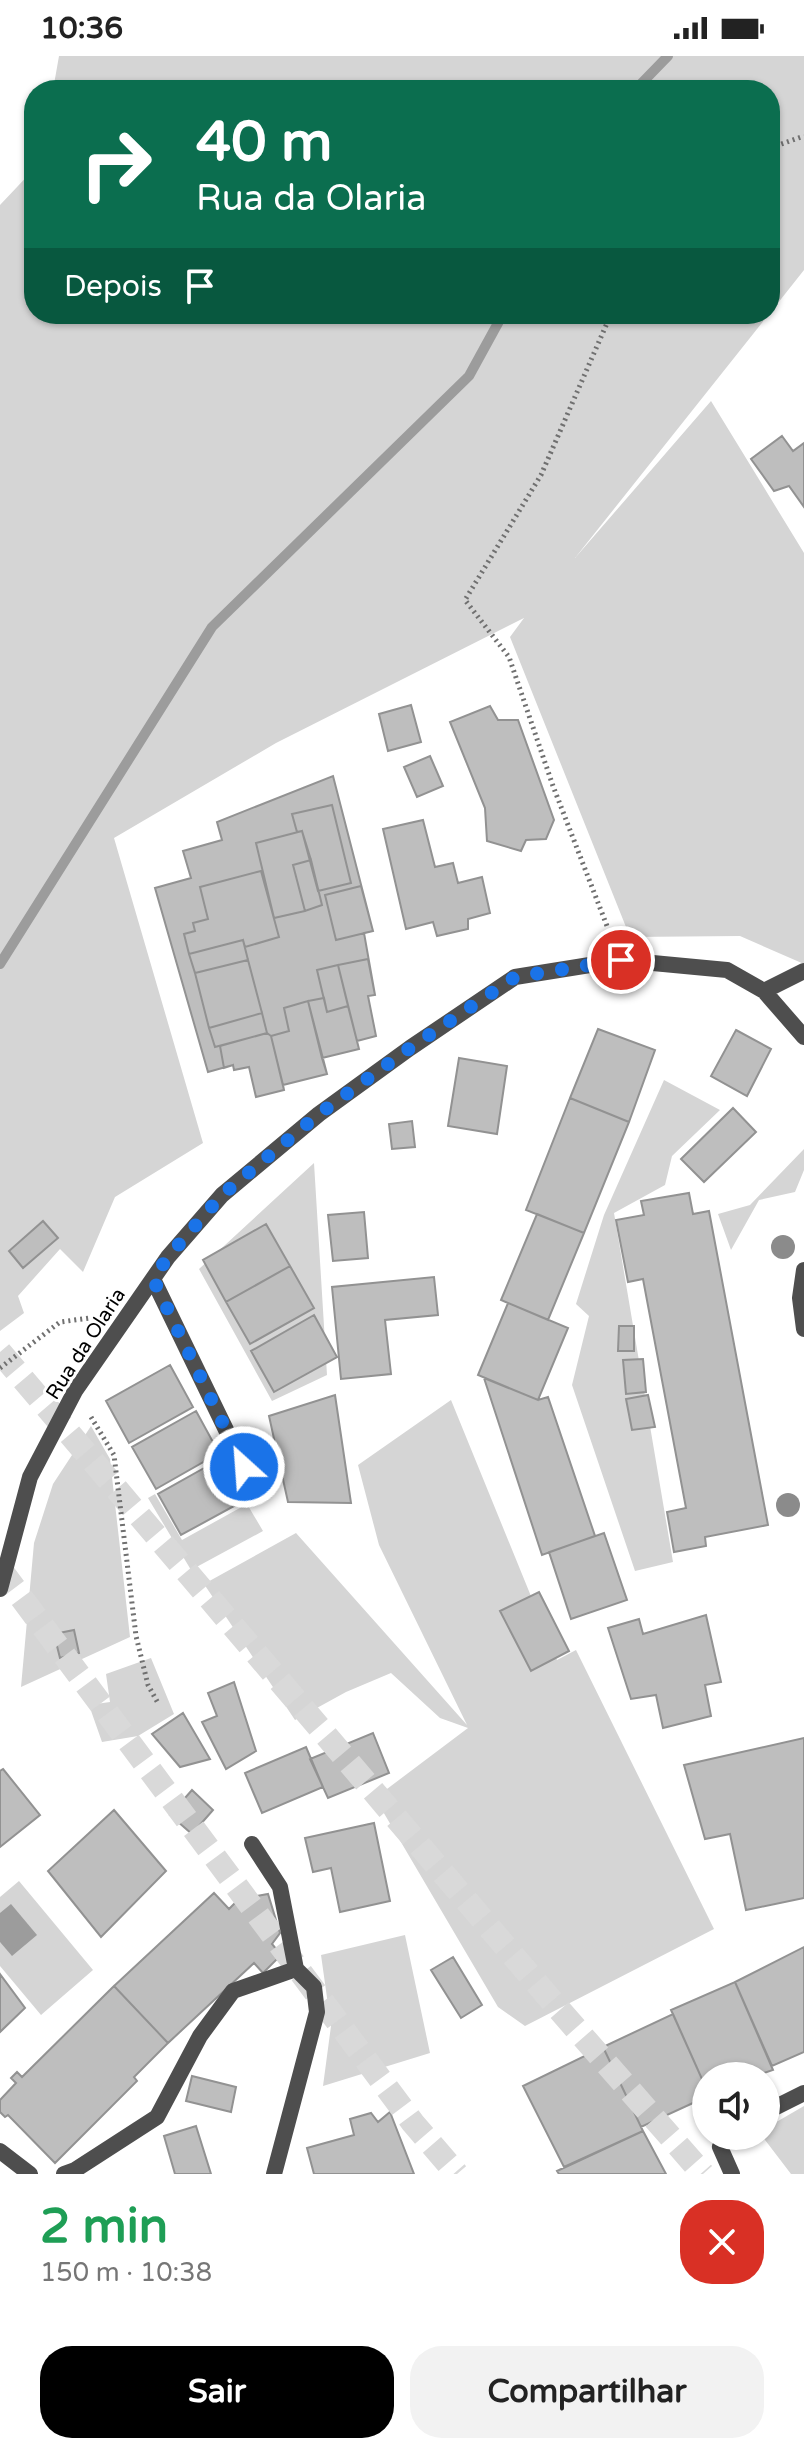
<!DOCTYPE html>
<html lang="pt">
<head>
<meta charset="utf-8">
<style>
	body { margin:0; font-family:"Varela Round",sans-serif; background:#f2f2f2; color:#222; height:100vh; display:flex; flex-direction:column; font-size:30px; white-space:nowrap }
	* { box-sizing:border-box; margin:0 }
	p { font-size:26px; color:#767676 }
	.icon { flex:none; width:44px; height:44px; fill:none; stroke:currentColor; stroke-width:2; stroke-linecap:round; stroke-linejoin:round }
	.map { position:relative; height:2118px; overflow:hidden }
	.drawer { display:flex; flex-direction:column; background:#fff; flex:1 }
	.drawer>* { flex:none }
	.guide { position:absolute; left:24px; top:24px; width:756px; height:244px; border-radius:32px; box-shadow:0 2px 6px #0004; background:#0b6e4f; color:#fff; overflow:hidden }
	.fabs { position:absolute; left:692px; top:2006px; display:grid; gap:16px }
	.fabs a { display:grid; place-items:center; width:88px; height:88px; border-radius:50%; background:#fff; box-shadow:0 2px 6px #0004; font-size:40px }
	.pin { position:absolute; display:grid; place-items:center; width:68px; height:68px; color:#fff; margin:-34px; border:4px solid #fff; border-radius:50%; box-shadow:0 2px 8px #0007 }
	.me { position:absolute; width:88px; margin:-44px; rotate:334deg; stroke-linejoin:round; filter:drop-shadow(0 0 6px #0008) }
	.turn { display:flex; align-items:center; gap:28px; height:168px; padding:0 40px; font-size:36px }
	.turn .icon { width:104px; height:104px; stroke-width:2.5 }
	.turn b { display:block; font-size:56px; line-height:68px }
	.then { display:flex; align-items:center; height:76px; padding:0 40px; background:#0003; gap:16px; font-size:30px }
	.round { display:grid; place-items:center; flex:none; width:84px; height:84px; border-radius:32px; background:#f2f2f2 }
	.head { display:flex; align-items:center; justify-content:space-between; height:136px; padding:0 40px }
	h1 { font-size:48px; font-weight:700; line-height:60px; color:#1e9e55 }
	.action { display:flex; gap:16px; margin-top:auto; padding:16px 40px }
	.action a { flex:1; height:92px; border-radius:32px; background:#000; color:#fff; font-size:32px; font-weight:700; line-height:92px; text-align:center }
	.action a+a { background:#f2f2f2; color:#222 }
	.status { display:flex; justify-content:space-between; align-items:center; height:56px; padding:0 40px; background:#fff; direction:ltr }
	.status svg { height:22px; fill:currentColor }
	.map>svg:first-child { display:block }
</style>
</head>
<body>
<div class="status"><b>10:36</b><svg viewBox="0 0 49 12"><path d="M0 12V9h3v3zM5 12V6h3v6zM10 12V3h3v9zM15 12V0h3v12zM26 1h20v11H26zM47 4h2v5h-2z"/></svg></div>
<div class="map">
<svg width="804" height="2118" viewBox="0 0 804 2118">
	<rect width="100%" height="100%" fill="#fff"/>
	<path fill="#d5d5d5" d="M59,0H804V214L770,257V34H53Z
		M34,113V258H769L575,502L711,345L804,497V908L740,880L630,881L510,581L524,562L276,687L114,782L203,1087L115,1141L83,1216L60,1193L18,1240L24,1257L0,1275V149Z
		M664,1024L720,1054L672,1100L665,1129L614,1157L673,1506L635,1515L572,1329L589,1260L576,1248L604,1159Z
		M804,1093V1114L795,1136L759,1144L731,1194L718,1158L750,1149Z
		M314,1107L327,1319L272,1345L199,1213Z
		M451,1344L557,1604L576,1594L714,1873L525,1970L498,1951L375,1742L468,1672L440,1662L391,1617L346,1636L295,1664L204,1528L296,1477L467,1669L379,1489L358,1409Z
		M91,1370L110,1403L130,1581L21,1631L34,1487L53,1428Z
		M155,1438L182,1484L247,1448L263,1475L191,1514L148,1442Z
		M151,1602L174,1658L138,1680L102,1686L89,1649L110,1646L106,1618Z
		M19,1825L93,1914L41,1959L0,1910V1841Z
		M405,1879L430,1997L323,2030L331,1970L321,1899Z
		M804,2050V2118H791L762,2080H766V2072Z"/>
	<path fill="#9c9c9c" d="M11,1848L37,1879L12,1900L0,1886V1857Z"/>
	<g fill="none" stroke-linecap="round" stroke-linejoin="round">
		<path stroke="#9c9c9c" stroke-width="10" d="M635,34L668,0
			M0,908L212,571L469,320L503,258"/>
	</g>
	<path fill="#bebebe" stroke="#929292" stroke-width="2" d="M782,380L793,395L804,387V451L789,430L774,435L751,403Z
		M411,649L421,686L388,695L379,658Z
		M490,650L498,664H518L554,764L546,783L526,784L521,795L487,785L485,752L450,666Z
		M430,700L443,730L417,741L404,711Z
		M333,720L373,875L364,877L375,939L368,940L376,980L357,985L359,993L322,1002L327,1018L283,1029L284,1034L256,1041L249,1011L234,1014L233,1009L208,1016L155,832L191,822L183,795L222,784L217,766Z
		M332,749L351,827L318,835L302,775L297,776L292,758Z
		M423,764L435,811L453,807L458,827L482,821L490,857L468,863V873L437,880L433,866L406,873L383,773Z
		M302,775L311,804L293,809L305,855L274,862L256,787Z
		M311,804L322,849L305,855L293,809Z
		M261,815L279,881L245,891L243,884L189,898L184,878L195,875L193,867L208,863L200,831Z
		M361,830L373,875L336,884L325,839Z
		M243,884L248,904L195,917L189,898Z
		M368,903L375,939L368,940L376,980L357,985L338,909Z
		M248,904L262,957L209,972L195,917Z
		M338,909L348,950L327,956L317,914Z
		M324,942L327,956L348,950L359,993L322,1002L308,945Z
		M308,945L327,1018L283,1029L271,980L289,975L284,952Z
		M262,957L267,977L215,991L209,972Z
		M598,973L655,994L629,1066L570,1042Z
		M736,974L771,993L747,1040L711,1020Z
		M267,977L271,980L284,1034L256,1041L249,1011L234,1014L233,1009L224,1012L220,990Z
		M459,1002L507,1010L497,1078L448,1070Z
		M570,1042L629,1066L584,1177L526,1154Z
		M733,1052L756,1076L704,1126L681,1103Z
		M412,1065L415,1091L392,1093L389,1068Z
		M689,1137L693,1158L709,1155L768,1469L705,1481L706,1490L674,1496L667,1456L686,1452L643,1223L628,1226L616,1164L644,1159L641,1145Z
		M364,1156L368,1202L333,1205L328,1159Z
		M537,1158L584,1177L548,1264L501,1244Z
		M43,1165L58,1182L23,1212L9,1195Z
		M266,1168L290,1210L226,1246L203,1204Z
		M290,1210L314,1252L250,1288L226,1246Z
		M434,1221L438,1259L385,1264L391,1318L341,1323L332,1231Z
		M508,1247L568,1272L538,1344L478,1319Z
		M314,1259L337,1301L274,1336L251,1295Z
		M619,1270H634V1295H618Z
		M643,1303L646,1336L626,1338L623,1304Z
		M170,1309L193,1351L129,1387L106,1345Z
		M484,1322L538,1344L548,1341L595,1480L542,1499Z
		M335,1339L351,1447L288,1446L269,1360Z
		M648,1339L655,1371L632,1374L626,1343Z
		M196,1355L219,1397L156,1433L132,1391Z
		M222,1402L245,1444L181,1479L158,1438Z
		M604,1477L627,1544L571,1563L549,1496Z
		M539,1536L569,1595L531,1615L500,1555Z
		M706,1559L721,1626L705,1629L711,1660L663,1672L656,1639L631,1643L608,1572L639,1563L643,1578Z
		M74,1574L79,1597L60,1602L54,1578Z
		M234,1626L256,1695L226,1713L202,1666L217,1660L208,1637Z
		M183,1657L210,1703L180,1711L152,1678Z
		M373,1677L389,1717L328,1742L310,1703Z
		M804,1682V1842L746,1854L730,1778L705,1783L684,1709Z
		M306,1691L323,1731L262,1757L245,1717Z
		M3,1713L40,1759L0,1791V1715Z
		M192,1734L213,1754L192,1778L170,1759Z
		M114,1754L166,1815L101,1881L48,1815Z
		M374,1767L390,1845L340,1856L331,1812L313,1816L305,1782Z
		M214,1837L229,1853L239,1843L268,1838L280,1877L272,1888L281,1899L263,1917L254,1907L168,1987L114,1930Z
		M804,1891V1996L772,2010L735,1926Z
		M453,1901L482,1949L461,1962L431,1914Z
		M0,1918L25,1952L0,1976Z
		M735,1926L773,2014L755,2020H706V2032L671,1954Z
		M114,1930L168,1987L134,2021L137,2025L55,2107L8,2059L5,2061L0,2056V2044L16,2027L11,2022L17,2016L22,2021Z
		M673,1958L706,2032V2041L641,2071L603,1991Z
		M603,1991L643,2075L564,2111L523,2030Z
		M192,2020L236,2031L231,2056L186,2045Z
		M390,2056L414,2118H314L307,2092L354,2079L350,2063L371,2057L378,2066Z
		M196,2070L211,2118H175L164,2080Z
		M643,2075L666,2118H559L557,2115Z"/>
	<g fill="none" stroke-linecap="round" stroke-linejoin="round">
		<path stroke="#d9d9d9" stroke-width="24" stroke-dasharray="24 12" stroke-linecap="butt" d="M0,1296L556,1950L703,2118
			M0,1513L413,2067L457,2118"/>
		<path stroke="#707070" stroke-width="5" stroke-dasharray="2 4" stroke-linecap="butt" d="M770,92L804,80
			M611,258L541,419L465,544L509,601L553,730L612,883
			M0,1312L60,1266L97,1261
			M91,1361L114,1399L136,1580L148,1629L158,1647"/>
		<path stroke="#4e4e4e" stroke-width="16" d="M764,935L804,915
			M804,1214L800,1242L804,1273
			M153,1223L244,1411
			M0,1533L30,1421L75,1335L168,1201L222,1139L319,1058L410,992L515,921L621,904L727,914L764,935L804,981
			M252,1788L280,1831L296,1913L314,1931L317,1956L274,2118
			M766,2056L804,2037
			M0,2095L30,2118
			M64,2118L75,2114L157,2061L200,1980L233,1935L296,1913
			M732,2118L720,2091L733,2080"/>
	</g>
	<g fill="#8b8b8b">
		<circle cx="783" cy="1191" r="12"/>
		<circle cx="788" cy="1449" r="12"/>
	</g>
	<g fill="none" stroke-linecap="round" stroke-linejoin="round">
		<path stroke="#1a73e8" stroke-width="14" stroke-dasharray="0 25.2" d="M244,1411L153,1223L168,1201L222,1139L319,1058L410,992L515,921L621,904"/>
	</g>
	<g text-anchor="middle" dominant-baseline="central" stroke-width="6" stroke-linejoin="round" paint-order="stroke">
		<g font-size="20" fill="#000" stroke="#fff">
			<text transform="translate(86 1288) rotate(-57)">Rua da Olaria</text>
		</g>
	</g>
</svg>
<div class="fabs">
<a><svg class="icon" aria-label="sound" viewBox="0 0 24 24"><path d="M4 9h4l5-4v14l-5-4H4zM17 9q2 3 0 6"/></svg></a>
</div>
<div class="pin" style="left:621px;top:904px;background:#d93025"><svg class="icon" aria-label="arrive" viewBox="0 0 24 24"><path d="M6 21V4h12l-3 4 3 4H6"/></svg></div>
<svg class="me" style="left:244px;top:1411px" viewBox="-20 -20 40 40"><circle r="17" fill="#1a73e8" stroke="#fff" stroke-width="3"/><path d="M0-11L8 9 0 5-8 9z" fill="#fff"/></svg>
<div class="guide">
<div class="turn"><svg class="icon" aria-label="right" viewBox="0 0 24 24"><path d="M7 20v-9h11M14 6l5 5-5 5"/></svg><div><b>40 m</b>Rua da Olaria</div></div>
<div class="then">Depois<svg class="icon" aria-label="arrive" viewBox="0 0 24 24"><path d="M6 21V4h12l-3 4 3 4H6"/></svg></div>
</div>
</div>
<section class="drawer">
<div class="head"><div><h1>2 min</h1><p>150 m · 10:38</p></div><a class="round" style="background:#d93025;color:#fff"><svg class="icon" aria-label="close" viewBox="0 0 24 24"><path d="M6 6l12 12M18 6L6 18"/></svg></a></div>
<div class="action"><a>Sair</a><a>Compartilhar</a></div>
</section>
</body>
</html>
